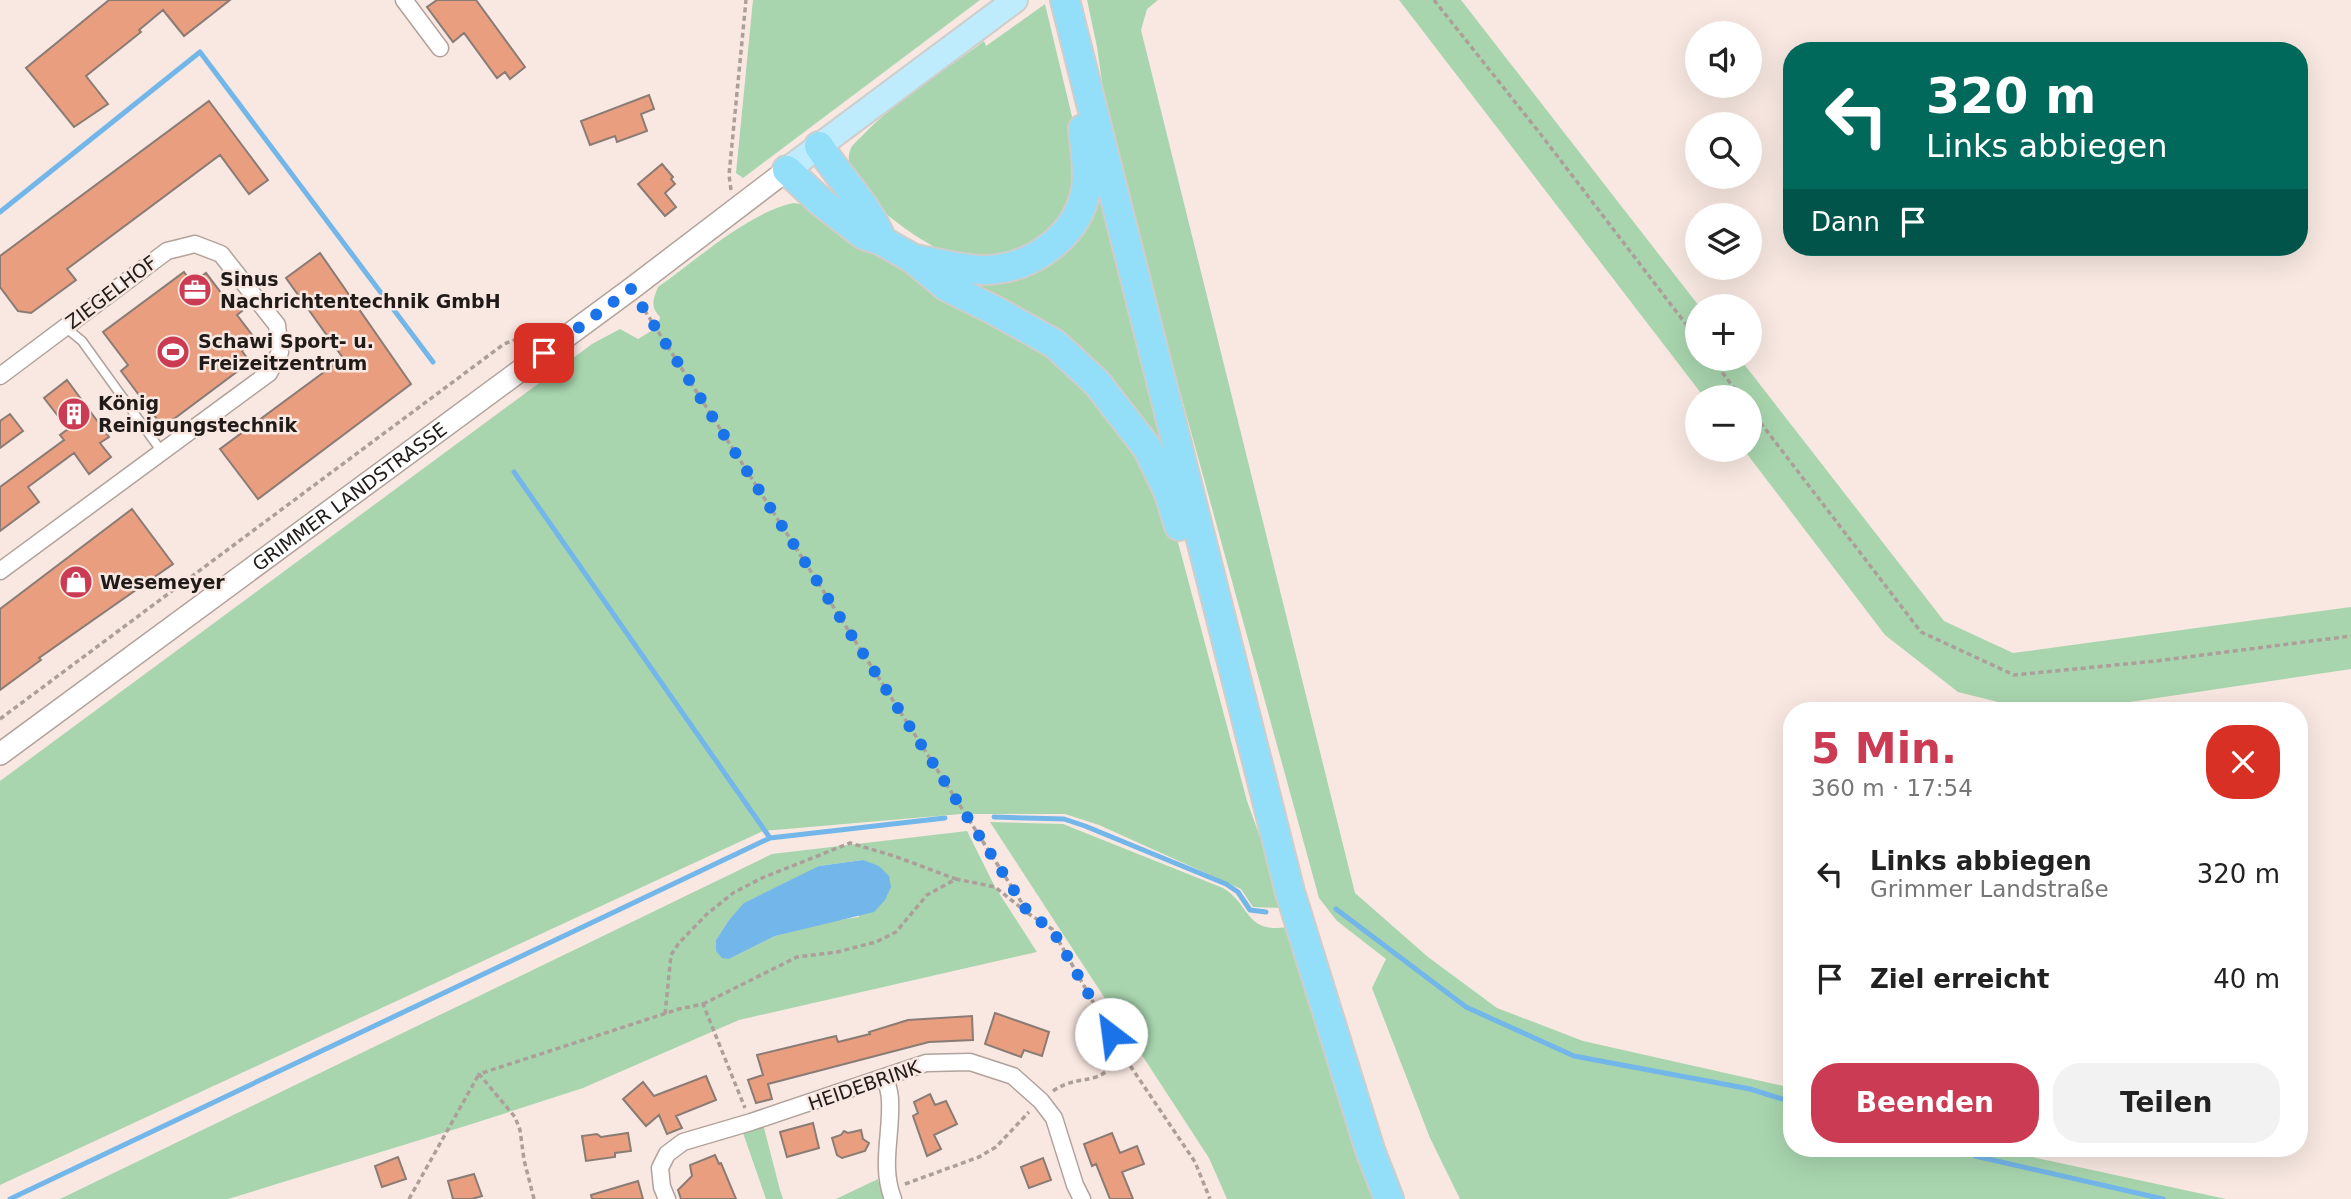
<!DOCTYPE html>
<html lang="de">
<head>
<meta charset="utf-8">
<style>
	body { margin:0; font-family:"DejaVu Sans",sans-serif; background:#f2f2f2; color:#222; height:100vh; display:flex; flex-direction:column; font-size:26px; white-space:nowrap }
	* { box-sizing:border-box; margin:0 }
	p { font-size:23px; color:#767676 }
	.icon { flex:none; width:38px; height:38px; fill:none; stroke:currentColor; stroke-width:2; stroke-linecap:round; stroke-linejoin:round }
	.map { position:relative; flex:1; overflow:hidden }
	.drawer { position:absolute; left:1783px; top:702px; width:525px; height:455px; display:flex; flex-direction:column; background:#fff; border-radius:28px; box-shadow:0 7px 28px #0002 }
	.drawer>* { flex:none }
	.top-card { position:absolute; left:1783px; top:42px; width:525px; height:214px; border-radius:28px; box-shadow:0 7px 28px #0002; background:#00695c; color:#fff; overflow:hidden }
	.tools { position:absolute; left:1685px; top:21px; display:grid; gap:14px }
	.tools a { display:grid; place-items:center; width:77px; height:77px; border-radius:50%; background:#fff; box-shadow:0 7px 28px #0002; font-size:35px }
	.pin { position:absolute; display:grid; place-items:center; width:60px; height:60px; color:#fff; margin:-30px; border-radius:14px; box-shadow:0 4px 10px #0006 }
	.me { position:absolute; width:77px; margin:-38px; rotate:330deg; stroke-linejoin:round; filter:drop-shadow(0 0 5px #0008) }
	.turn { display:flex; align-items:center; gap:24px; height:147px; padding:0 28px; font-size:32px }
	.turn .icon { width:91px; height:91px; stroke-width:2.5 }
	.turn b { display:block; font-size:49px; line-height:60px }
	.then { display:flex; align-items:center; height:66px; padding:0 28px; background:#0003; gap:14px; font-size:26px }
	.round { display:grid; place-items:center; flex:none; width:74px; height:74px; border-radius:28px; background:#f2f2f2 }
	.headline { display:flex; align-items:center; justify-content:space-between; height:119px; padding:0 28px }
	h1 { font-size:42px; font-weight:600; line-height:52px; color:#cb3b53 }
	.cta { display:flex; gap:14px; margin-top:auto; padding:14px 28px }
	.cta a { flex:1; height:80px; border-radius:28px; background:#cb3b53; color:#fff; font-size:28px; font-weight:600; line-height:80px; text-align:center }
	.cta a+a { background:#f2f2f2; color:#222 }
	ul { padding:0; list-style:none }
	li { display:flex; align-items:center; gap:21px; height:105px; padding:0 28px }
	li div { flex:1 }
	li b { display:block; font-size:26px }
	li em { font-style:normal }
	.map>svg:first-child { display:block }
</style>
</head>
<body>
<div class="map">
<svg width="2351" height="1199" viewBox="0 0 2351 1199">
	<rect width="100%" height="100%" fill="#f8e8e1"/>
	<path fill="#a8d5ae" fill-rule="evenodd" d="M753,0H980L743,178L736,173Z
		M1087,0H1158L1147,9L1141,30L1355,893L1428,957L1497,1008L1583,1041L1792,1088V1148H1991L2226,1199H1460L1430,1138L1372,988L1386,959L1337,921L1319,898L1129,206L1107,117L1097,47Z
		M1399,0H1461L1699,306L1698,359H1740L1944,621L2013,653L2351,607V669L2076,710H2030L1958,692L1885,635L1744,450H1750V397H1704Z
		M1045,4L1081,154L1069,213L1029,253C1013,255 974,262 960,258C929,250 833,187 851,148C853,144 859,139 862,136C894,102 946,70 984,41L986,46Z
		M1098,186L1166,450L1159,452L1152,440L966,287L968,279H997Z
		M793,203L809,205L905,271L1023,333L1105,403L1171,516L1247,801L1277,884L1282,908L1253,907L1241,889L1099,825L1065,814H961L763,831L0,1185V781L592,344L620,329L638,339L658,327L660,317C650,306 653,300 658,287C698,259 746,214 793,203Z
		M990,822L1063,824L1223,888C1250,904 1246,934 1286,927L1377,1199H1227L1209,1158Z
		M967,831L995,887L1037,952L739,1020L583,1088L475,1123L228,1199H60L772,854ZM863,860L859,917L832,921L775,936L729,959L716,951V940L729,920L819,866Z
		M763,1124L780,1190L783,1199H766L742,1130Z
		M878,1179L883,1199H836Z"/>
	<path fill="#73b6e9" d="M863,860L879,866L889,876L891,887L885,900L874,912L775,936L729,959L722,958L716,951V940L729,920L744,903L819,866Z"/>
	<g fill="none" stroke-linecap="round" stroke-linejoin="round">
		<path stroke="#73b6e9" stroke-width="5" d="M0,212L200,52L433,362
			M514,472L770,838
			M994,817L1064,819L1085,826L1226,884L1238,892L1250,910L1266,912
			M1336,909L1466,1007L1574,1056L1750,1089L1792,1102
			M1975,1156L2163,1199
			M10,1199L770,838L945,818"/>
	</g>
	<path fill="#e99e7f" stroke="#8a7b75" stroke-width="2" d="M109,0H230L184,36L163,10L139,30L141,32L86,76L108,104L74,127L26,68Z
		M437,0H476L525,67L510,79L505,72L497,78L464,33L453,42L427,7Z
		M649,95L654,109L641,114L647,131L617,142L615,136L590,145L581,121Z
		M209,101L268,180L249,194L220,155L67,269L76,280L31,313L18,311L0,287V256Z
		M662,164L673,177L671,179L675,184L665,193L676,207L665,216L638,184Z
		M320,253L411,384L258,499L220,449L343,358L286,278Z
		M184,272L192,283L206,273L225,298L230,294L242,311L237,315L256,340L242,351L250,362L163,427L121,371L128,365L103,332Z
		M67,380L109,437L100,443L111,457L89,474L74,453L28,487L39,502L0,531V487L64,440L60,435L68,429L44,398Z
		M10,414L23,431L0,448V421Z
		M132,509L173,564L39,658L41,660L0,690V609Z
		M995,1013L1049,1032L1042,1056L1024,1050L1021,1057L985,1044Z
		M972,1016L973,1040L929,1042L768,1084L772,1099L756,1103L748,1080L763,1075L757,1055L836,1036L838,1042L870,1034L869,1032L908,1020Z
		M706,1076L716,1100L676,1116L682,1128L667,1134L659,1115L646,1126L623,1099L643,1082L654,1096Z
		M930,1094L935,1105L946,1101L957,1124L934,1135L941,1149L927,1156L913,1116L918,1113L914,1102Z
		M813,1123L819,1148L787,1157L780,1132Z
		M861,1130L863,1139L869,1143L865,1151L842,1158L837,1155L832,1138L841,1135L844,1131L848,1133Z
		M628,1133L631,1151L615,1153V1157L586,1161L582,1136L597,1134L601,1137Z
		M1112,1133L1120,1153L1137,1146L1144,1164L1122,1172L1133,1199H1110L1096,1164L1092,1166L1084,1144Z
		M715,1155L719,1164L721,1163L736,1199H681L678,1190L692,1176L690,1165Z
		M398,1157L406,1179L382,1187L375,1166Z
		M1043,1158L1051,1180L1029,1188L1021,1167Z
		M474,1174L482,1196L472,1199H453L448,1181Z
		M638,1181L643,1199H592L591,1195Z"/>
	<g fill="none" stroke-linecap="round" stroke-linejoin="round">
		<defs>
			<path id="lane" d="M65,327L82,341L162,452"/>
			<path id="street" d="M404,0L440,48
				M0,376L167,251L195,244L221,254L277,325L280,352L269,373L0,571
				M886,1078C887,1085 890,1093 890,1100C892,1134 880,1166 893,1199
				M667,1199L662,1187L660,1168L667,1154L683,1142L751,1122L926,1063L970,1062L1013,1076L1041,1101L1054,1118L1075,1185L1082,1199"/>
			<g id="secondary">
				<path id="s1" d="M0,754L631,289L787,170"/>
			</g>
			<path id="primary" d="M787,170L1015,0"/>
			<path id="highway" d="M1065,0L1290,892L1370,1150L1389,1199
				M819,146C839,178 869,206 882,241
				M787,170L820,201L864,235L882,241L912,258L947,287L994,310L1055,344L1097,383L1148,449L1169,493L1179,526
				M915,259C938,263 962,270 985,270C1031,269 1078,237 1086,189C1089,169 1085,149 1083,129"/>
		</defs>
		<use href="#lane" stroke="#b1a29c" stroke-width="11"/>
		<use href="#street" stroke="#b1a29c" stroke-width="19"/>
		<use href="#secondary" stroke="#b1a29c" stroke-width="24"/>
		<use href="#primary" stroke="#cecdcc" stroke-width="28"/>
		<use href="#highway" stroke="#cecdcc" stroke-width="32"/>
		<path stroke="#ac9f9a" stroke-width="3.5" stroke-dasharray="5 3.5" stroke-linecap="butt" d="M1434,0L1542,136L1698,340
			M731,190L729,175L746,0
			M640,303L1029,914L1052,929L1123,1055L1195,1162L1210,1199
			M1712,359L1741,397
			M1750,409L1921,632L2014,675L2156,661L2351,636
			M0,719L504,344L540,330
			M703,1004L797,957L837,952L876,942L896,932L927,895L956,879L995,887L1025,911
			M665,1014L671,955L679,943L707,914L733,893L762,878L850,843L894,856L956,879
			M1053,1091C1069,1080 1079,1082 1096,1077C1108,1073 1115,1063 1123,1055
			M905,1184L979,1157L996,1147L1029,1112
			M409,1199L479,1074
			M534,1199L524,1160L520,1130L515,1117L479,1074L679,1009L703,1004L745,1108"/>
		<use href="#lane" stroke="#fff" stroke-width="8"/>
		<use href="#street" stroke="#fff" stroke-width="16"/>
		<use href="#secondary" stroke="#fff" stroke-width="21"/>
		<use href="#primary" stroke="#beecfc" stroke-width="24"/>
		<use href="#highway" stroke="#93dffa" stroke-width="28"/>
	</g>
	<g fill="none" stroke-linecap="round" stroke-linejoin="round">
		<path stroke="#1a73e8" stroke-width="12" stroke-dasharray="0 21.6" d="M544,353L631,289L1029,914L1052,929L1111,1034"/>
	</g>
	<defs>
		<symbol id="office-disc" viewBox="-11 -11 22 22"><circle r="9.5" fill="#cb3b53" stroke="#f8e8e1"/><path d="M-6-3h4V-5.5h4V-3h4V5H-6ZM-1-4.5V-3h2v-1.5ZM-6 0V1H6V0Z" fill="#fff"/></symbol>
		<symbol id="stadium-disc" viewBox="-11 -11 22 22"><circle r="9.5" fill="#cb3b53" stroke="#f8e8e1"/><path d="M0-5a6.5 5 0 1 0 0 10a6.5 5 0 1 0 0-10ZM-3.5-1.8h7v3.6h-7Z" fill="#fff"/></symbol>
		<symbol id="building-disc" viewBox="-11 -11 22 22"><circle r="9.5" fill="#cb3b53" stroke="#f8e8e1"/><path d="M-4-6H4V6H1V3H-1V6H-4ZM-2.5-4.3h1.7v1.8h-1.7ZM.8-4.3h1.7v1.8H.8ZM-2.5-1h1.7V.8h-1.7ZM.8-1h1.7V.8H.8Z" fill="#fff"/></symbol>
		<symbol id="shop-disc" viewBox="-11 -11 22 22"><circle r="9.5" fill="#cb3b53" stroke="#f8e8e1"/><path d="M-5-2.5h2.3a2.7 3.5 0 0 1 5.4 0H5L5.5 6h-11ZM-1.5-2.5h3a1.5 2.3 0 0 0-3 0Z" fill="#fff"/></symbol>
	</defs>
	<g fill-rule="evenodd">
		<use href="#office-disc" x="176" y="271" width="38" height="38"/>
		<use href="#stadium-disc" x="154" y="333" width="38" height="38"/>
		<use href="#building-disc" x="55" y="395" width="38" height="38"/>
		<use href="#shop-disc" x="57" y="563" width="38" height="38"/>
	</g>
	<g text-anchor="middle" dominant-baseline="central" stroke-width="5" stroke-linejoin="round" paint-order="stroke">
		<g font-size="19" font-weight="bold" fill="#201a18" stroke="#f8e8e1" text-anchor="start">
			<text x="220" y="279">Sinus<tspan x="220" dy="22">Nachrichtentechnik GmbH</tspan></text>
			<text x="198" y="341">Schawi Sport- u.<tspan x="198" dy="22">Freizeitzentrum</tspan></text>
			<text x="98" y="403">König<tspan x="98" dy="22">Reinigungstechnik</tspan></text>
			<text x="100" y="582">Wesemeyer</text>
		</g>
		<g font-size="19" fill="#201a18" stroke="#f8e8e1">
			<text transform="translate(111 292) rotate(-37)">ZIEGELHOF</text>
			<text stroke="none"><textPath href="#s1" startOffset="434">GRIMMER LANDSTRASSE</textPath></text>
			<text transform="translate(864 1085) rotate(-19)">HEIDEBRINK</text>
		</g>
	</g>
</svg>
<div class="tools">
<a><svg class="icon" aria-label="sound" viewBox="0 0 24 24"><path d="M4 9h4l5-4v14l-5-4H4zM17 9q2 3 0 6"/></svg></a>
<a><svg class="icon" aria-label="search" viewBox="0 0 24 24"><circle cx="10" cy="10" r="6"/><path d="M15 15l6 6"/></svg></a>
<a><svg class="icon" aria-label="layers" viewBox="0 0 24 24"><path d="M12 4l9 5-9 5-9-5zM3 14l9 5 9-5"/></svg></a>
<a>+</a>
<a>−</a>
</div>
<div class="pin" style="left:544px;top:353px;background:#d93025"><svg class="icon" aria-label="arrive" viewBox="0 0 24 24"><path d="M6 21V4h12l-3 4 3 4H6"/></svg></div>
<svg class="me" style="left:1111px;top:1034px" viewBox="-20 -20 40 40"><circle r="19" fill="#fff"/><path d="M0-13L10 11 0 6-10 11z" fill="#1a73e8"/></svg>
<div class="top-card">
<div class="turn"><svg class="icon" aria-label="left" viewBox="0 0 24 24"><path d="M17 20v-9H6M10 6l-5 5 5 5"/></svg><div><b>320 m</b>Links abbiegen</div></div>
<div class="then">Dann<svg class="icon" aria-label="arrive" viewBox="0 0 24 24"><path d="M6 21V4h12l-3 4 3 4H6"/></svg></div>
</div>
<section class="drawer">
<div class="headline"><div><h1>5 Min.</h1><p>360 m · 17:54</p></div><a class="round" style="background:#d93025;color:#fff"><svg class="icon" aria-label="close" viewBox="0 0 24 24"><path d="M6 6l12 12M18 6L6 18"/></svg></a></div>
<ul>
<li><svg class="icon" aria-label="left" viewBox="0 0 24 24"><path d="M17 20v-9H6M10 6l-5 5 5 5"/></svg><div><b>Links abbiegen</b><p>Grimmer Landstraße</p></div><em>320 m</em></li>
<li><svg class="icon" aria-label="arrive" viewBox="0 0 24 24"><path d="M6 21V4h12l-3 4 3 4H6"/></svg><div><b>Ziel erreicht</b></div><em>40 m</em></li>
</ul>
<div class="cta"><a>Beenden</a><a>Teilen</a></div>
</section>
</div>
</body>
</html>
